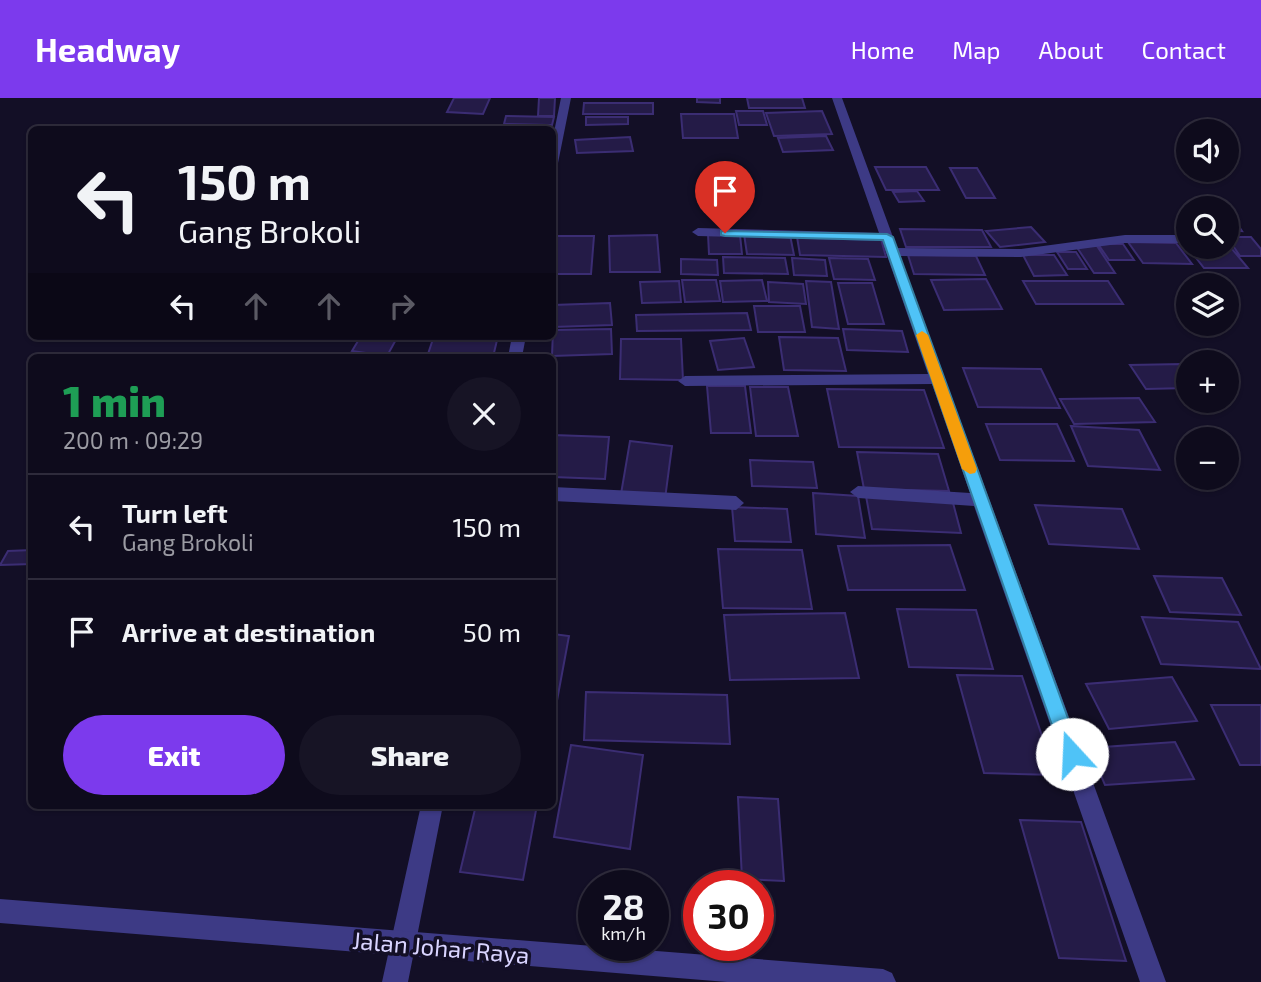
<!DOCTYPE html>
<html lang="en">
<head>
<meta charset="utf-8">
<style>
	body { margin:0; font-family:"Exo 2",sans-serif; background:#171425; color:#f1f3f6; height:100vh; display:flex; flex-direction:column; font-size:26px; white-space:nowrap }
	* { box-sizing:border-box; margin:0 }
	p { font-size:23px; color:#9b9ba3 }
	.icon { flex:none; width:38px; height:38px; fill:none; stroke:currentColor; stroke-width:2; stroke-linecap:round; stroke-linejoin:round }
	.map { position:relative; flex:1; overflow:hidden }
	.details { position:absolute; left:28px; top:256px; width:528px; height:455px; display:flex; flex-direction:column; background:#0e0b1c; border-radius:10px; box-shadow:0 2px 5px #0004,0 0 0 2px #2e2b3b }
	.details>* { flex:none }
	.top-card { position:absolute; left:28px; top:28px; width:528px; height:214px; border-radius:10px; box-shadow:0 2px 5px #0004,0 0 0 2px #2e2b3b; background:#0e0b1c; color:#f1f3f6; overflow:hidden }
	.controls { position:absolute; left:1176px; top:21px; display:grid; gap:14px }
	.controls a { display:grid; place-items:center; width:63px; height:63px; border-radius:50%; background:#0e0b1c; box-shadow:0 2px 5px #0004,0 0 0 2px #2e2b3b; font-size:35px }
	.speed { position:absolute; left:578px; top:772px; display:flex; gap:14px; font-size:35px; font-weight:700; text-align:center }
	.speed>* { display:grid; place-content:center; width:91px; height:91px; border-radius:50%; background:#0e0b1c; box-shadow:0 2px 5px #0004,0 0 0 2px #2e2b3b; line-height:1 }
	.speed small { font-size:18px; font-weight:400 }
	.speed .limit { border:10px solid #d22; background:#fff; color:#111 }
	.pin { position:absolute; display:grid; place-items:center; width:60px; height:60px; color:#fff; margin:-72px -30px; border-radius:50% 50% 50% 0; rotate:-45deg; box-shadow:0 0 7px #0007 }
	.pin .icon { rotate:45deg }
	.me { position:absolute; width:77px; margin:-38px; rotate:340deg; stroke-linejoin:round; filter:drop-shadow(0 0 5px #0008) }
	.turn { display:flex; align-items:center; gap:24px; height:147px; padding:0 35px; font-size:32px }
	.turn .icon { width:91px; height:91px; stroke-width:2.5 }
	.turn b { display:block; font-size:49px; line-height:60px }
	.lanes { display:flex; align-items:center; height:66px; padding:0 35px; background:#0003; justify-content:center; gap:35px; direction:ltr }
	.lanes .off { opacity:.35 }
	.round { display:grid; place-items:center; flex:none; width:74px; height:74px; border-radius:37px; background:#171425 }
	.headline { display:flex; align-items:center; justify-content:space-between; height:119px; padding:0 35px }
	h1 { font-size:42px; font-weight:800; line-height:52px; color:#1e9e55 }
	.primary-button { display:flex; gap:14px; margin-top:auto; padding:14px 35px }
	.primary-button a { flex:1; height:80px; border-radius:42px; background:#7c3aed; color:#fff; font-size:28px; font-weight:800; line-height:80px; text-align:center }
	.primary-button a+a { background:#171425; color:#f1f3f6 }
	ul { padding:0; list-style:none }
	li { display:flex; align-items:center; gap:21px; height:105px; padding:0 35px; border-top:2px solid #2e2b3b }
	li div { flex:1 }
	li b { display:block; font-size:26px }
	li em { font-style:normal }
	header { display:flex; align-items:center; gap:42px; box-sizing:border-box; height:98px; padding:0 35px; background:#7c3aed; color:#fff }
	header strong { font-size:33px }
	nav { display:flex; gap:38px; margin-inline-start:auto; font-size:24px }
	.map>svg:first-child { display:block }
</style>
</head>
<body>
<header>
<strong>Headway</strong>
<nav><a>Home</a><a>Map</a><a>About</a><a>Contact</a></nav>
</header>
<div class="map">
<svg width="1261" height="884" viewBox="0 0 1261 884">
	<rect width="100%" height="100%" fill="#130f26"/>
	<path fill="#241b47" stroke="#3b2d73" stroke-width="2" d="M454,0H490L483,16L447,14Z
		M539,0H555L554,18H538Z
		M697,0H720V5L697,4Z
		M747,0H802L805,10H749Z
		M584,5H653V16H583Z
		M736,13H763L767,27H739Z
		M822,13L832,36L774,38L766,15Z
		M681,16H734L738,40H683Z
		M506,18L554,19L552,27L504,26Z
		M586,19H628V26L586,27Z
		M826,38L833,52L783,54L778,40Z
		M630,39L633,53L577,55L575,42Z
		M875,69H926L939,92H886Z
		M950,70H977L995,100H966Z
		M917,93L924,103L899,104L893,94Z
		M1227,115H1230L1242,133L1227,132Z
		M1031,129L1045,144L1000,149L986,133Z
		M900,131L982,132L991,149H906Z
		M708,136L740,137L742,156H709Z
		M744,136L790,137L794,157L747,156Z
		M657,137L660,174H610L609,138Z
		M554,138H594L591,176H553Z
		M797,139L881,141L886,159L800,157Z
		M1227,139H1251L1261,151V158H1240Z
		M1182,142H1188V149H1227V145L1248,170H1204Z
		M1128,144L1176,145L1192,166L1143,165Z
		M1098,146H1123L1134,162H1109Z
		M1076,148H1097L1115,175H1094Z
		M1057,154H1076L1087,171H1068Z
		M908,157L976,158L985,177L914,176Z
		M1023,157H1054L1067,177L1034,178Z
		M723,159L785,160L788,176L724,175Z
		M792,160L825,162L827,178L794,177Z
		M829,160L868,161L875,182L834,181Z
		M681,161L717,162L718,177L681,176Z
		M986,181L1002,211L944,212L931,182Z
		M682,182H716L720,203L685,204Z
		M762,182L767,203L723,204L720,183Z
		M679,183L681,204L642,205L640,184Z
		M806,183L831,184L839,231L812,229Z
		M1023,183H1108L1123,206H1036Z
		M768,184L803,186L806,206L769,204Z
		M838,185H872L884,226H848Z
		M610,205L612,227L553,229V207Z
		M754,208H800L805,234H758Z
		M747,215L751,232L637,233L636,217Z
		M611,231L612,256L552,258L553,232Z
		M843,231L902,233L908,254L847,252Z
		M361,238H398L387,258L352,253Z
		M434,238H498L493,259H427Z
		M779,239L838,240L846,273L784,272Z
		M744,240L754,269L718,272L710,243Z
		M621,241H681L683,282L620,281Z
		M1183,266L1188,273V290L1146,291L1130,267Z
		M963,270L1041,271L1060,310L978,309Z
		M707,288H745L751,335H711Z
		M750,289H788L798,338H756Z
		M827,291L924,292L944,350L839,349Z
		M1139,300L1155,324L1074,326L1060,301Z
		M986,326H1057L1074,363L1000,362Z
		M1071,328L1139,332L1160,372L1088,368Z
		M553,337L609,339L605,381L553,379Z
		M630,343L672,348L665,401L621,396Z
		M857,354L938,356L949,393L864,391Z
		M750,362L813,364L817,390L752,388Z
		M813,395L858,398L865,440L816,436Z
		M866,398L952,401L961,435L872,431Z
		M1035,407L1122,411L1139,451L1049,446Z
		M732,409L787,411L791,444L735,443Z
		M950,447L965,492H848L838,448Z
		M718,451L802,452L812,511L723,510Z
		M32,452V466L0,467L8,453Z
		M1154,478L1222,480L1241,517L1170,514Z
		M897,511L976,512L993,571L909,569Z
		M845,515L859,580L730,582L724,517Z
		M1142,519L1238,524L1261,571L1161,566Z
		M553,536L569,538L553,624Z
		M957,577L1022,578L1055,677L984,675Z
		M1172,579L1197,623L1109,631L1086,586Z
		M586,594L727,597L730,646L584,642Z
		M1211,607H1261V667H1240Z
		M1175,644L1194,681L1105,687L1089,650Z
		M571,647L643,657L630,751L554,739Z
		M738,699L778,701L784,783L742,781Z
		M476,707H537L523,782L460,774Z
		M1020,722L1081,724L1126,863L1059,860Z"/>
	<g fill="none" stroke-linecap="round" stroke-linejoin="round">
		<path fill="#3d3a85" fill-rule="evenodd" d="M561,0H571L558,65L553,68V39Z
			M832,0H842L897,150L1021,151L1125,137H1188V145H1125L1021,159L900,158L1166,884H1140L974,408L858,400L850,394L858,388L970,395L932,286L685,288L678,283L685,278L928,276L882,143L698,138L692,134L698,130L879,135Z
			M512,238H526L522,259H508Z
			M553,389L736,398L744,405L736,412L553,403Z
			M421,707H443L408,884H382Z"/>
		<path fill="#3d3a85" fill-rule="evenodd" d="M0,801L883,871L892,875L896,884H727L0,825Z"/>
	</g>
	<path fill="#4fc3f7" stroke="#337fa1" stroke-width="2" d="M721,133L887,136L893,139L1081,656L1079,663L1072,665L1065,663L1062,656L883,142L725,138L721,137Z"/>
	<path fill="#f59e0b" d="M922,233L928,237L977,371L975,375L970,376L962,371L916,237Z"/>
	<g text-anchor="middle" dominant-baseline="central" stroke-width="7" stroke-linejoin="round" paint-order="stroke">
		<g font-size="24" fill="#d9d4ff" stroke="#130f26">
			<text transform="translate(441 849) rotate(5)">Jalan Johar Raya</text>
		</g>
	</g>
</svg>
<div class="controls">
<a><svg class="icon" aria-label="sound" viewBox="0 0 24 24"><path d="M4 9h4l5-4v14l-5-4H4zM17 9q2 3 0 6"/></svg></a>
<a><svg class="icon" aria-label="search" viewBox="0 0 24 24"><circle cx="10" cy="10" r="6"/><path d="M15 15l6 6"/></svg></a>
<a><svg class="icon" aria-label="layers" viewBox="0 0 24 24"><path d="M12 4l9 5-9 5-9-5zM3 14l9 5 9-5"/></svg></a>
<a>+</a>
<a>−</a>
</div>
<div class="speed"><div>28<small>km/h</small></div><div class="limit">30</div></div>
<div class="pin" style="left:725px;top:135px;background:#d93025"><svg class="icon" aria-label="arrive" viewBox="0 0 24 24"><path d="M6 21V4h12l-3 4 3 4H6"/></svg></div>
<svg class="me" style="left:1072px;top:656px" viewBox="-20 -20 40 40"><circle r="19" fill="#fff"/><path d="M0-13L10 11 0 6-10 11z" fill="#4fc3f7"/></svg>
<div class="top-card">
<div class="turn"><svg class="icon" aria-label="left" viewBox="0 0 24 24"><path d="M17 20v-9H6M10 6l-5 5 5 5"/></svg><div><b>150 m</b>Gang Brokoli</div></div>
<div class="lanes"><svg class="icon" aria-label="left" viewBox="0 0 24 24"><path d="M17 20v-9H6M10 6l-5 5 5 5"/></svg><svg class="icon off" aria-label="ahead" viewBox="0 0 24 24"><path d="M12 20V5M6 11l6-6 6 6"/></svg><svg class="icon off" aria-label="ahead" viewBox="0 0 24 24"><path d="M12 20V5M6 11l6-6 6 6"/></svg><svg class="icon off" aria-label="right" viewBox="0 0 24 24"><path d="M7 20v-9h11M14 6l5 5-5 5"/></svg></div>
</div>
<section class="details">
<div class="headline"><div><h1>1 min</h1><p>200 m · 09:29</p></div><a class="round"><svg class="icon" aria-label="close" viewBox="0 0 24 24"><path d="M6 6l12 12M18 6L6 18"/></svg></a></div>
<ul>
<li><svg class="icon" aria-label="left" viewBox="0 0 24 24"><path d="M17 20v-9H6M10 6l-5 5 5 5"/></svg><div><b>Turn left</b><p>Gang Brokoli</p></div><em>150 m</em></li>
<li><svg class="icon" aria-label="arrive" viewBox="0 0 24 24"><path d="M6 21V4h12l-3 4 3 4H6"/></svg><div><b>Arrive at destination</b></div><em>50 m</em></li>
</ul>
<div class="primary-button"><a>Exit</a><a>Share</a></div>
</section>
</div>
</body>
</html>
